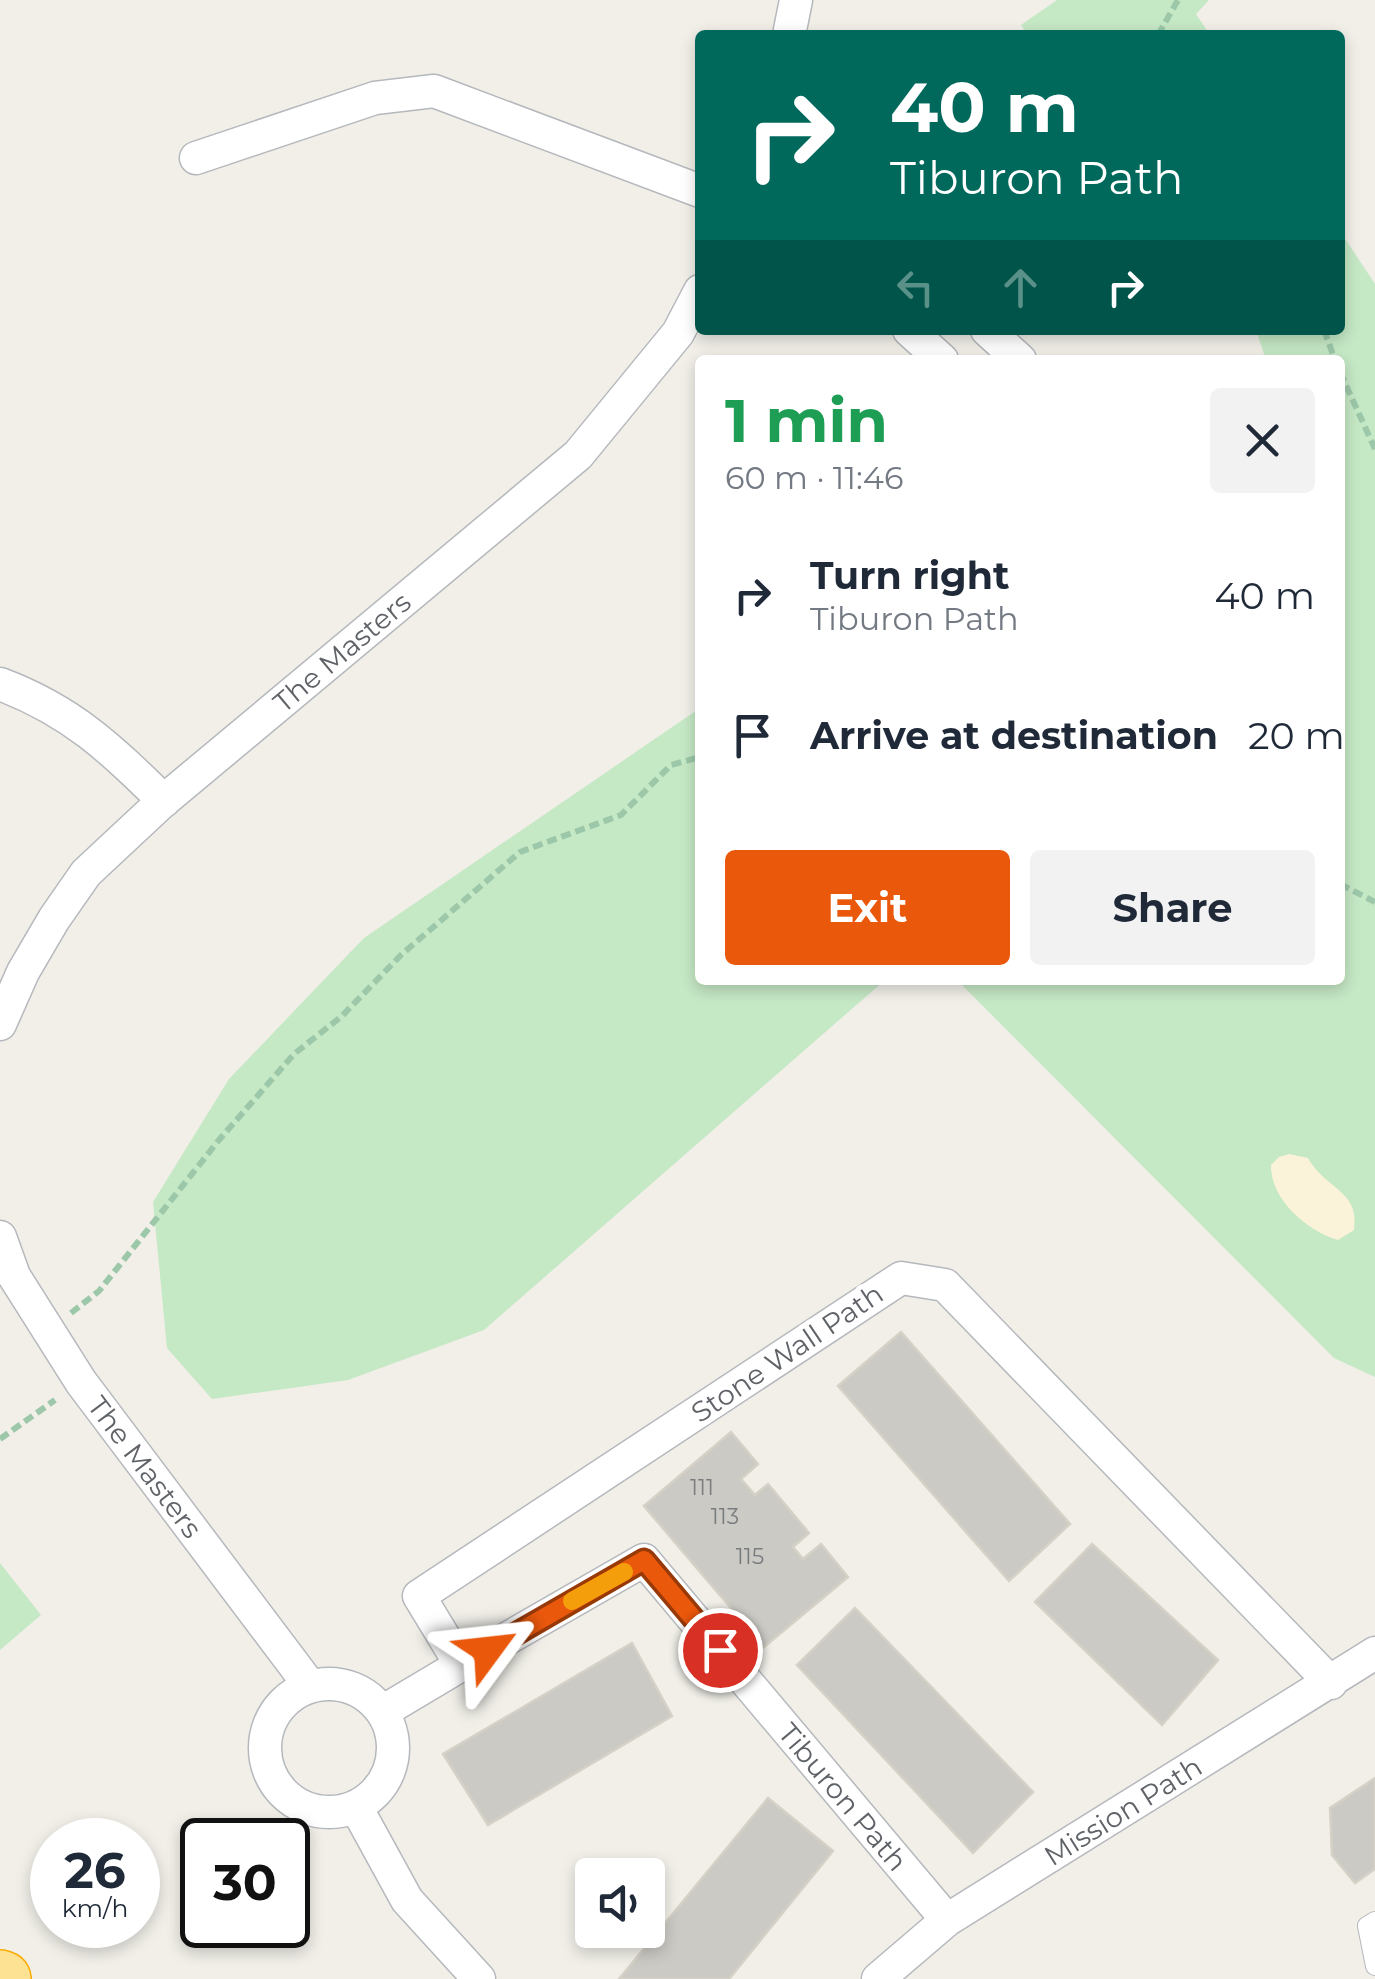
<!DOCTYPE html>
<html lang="en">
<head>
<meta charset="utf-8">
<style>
	body { margin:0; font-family:Montserrat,sans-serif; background:#f2f2f3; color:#1f2937; height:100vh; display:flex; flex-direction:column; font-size:38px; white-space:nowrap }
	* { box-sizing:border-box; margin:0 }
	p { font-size:32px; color:#747a83 }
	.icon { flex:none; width:55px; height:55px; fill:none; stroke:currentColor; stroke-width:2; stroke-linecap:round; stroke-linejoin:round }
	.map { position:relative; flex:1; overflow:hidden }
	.side { position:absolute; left:695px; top:355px; width:650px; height:630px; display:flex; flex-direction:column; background:#fff; border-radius:10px; box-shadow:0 5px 15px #0003 }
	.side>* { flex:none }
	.hud { position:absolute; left:695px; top:30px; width:650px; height:305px; border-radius:10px; box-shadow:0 5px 15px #0003; background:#00695c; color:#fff; overflow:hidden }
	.fabs { position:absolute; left:575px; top:1858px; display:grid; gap:20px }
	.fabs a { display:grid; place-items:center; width:90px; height:90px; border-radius:10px; background:#fff; box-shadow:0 5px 15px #0003; font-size:50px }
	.speed { position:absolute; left:30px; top:1818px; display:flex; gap:20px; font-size:50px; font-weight:700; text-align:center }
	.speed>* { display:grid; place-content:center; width:130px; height:130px; border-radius:50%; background:#fff; box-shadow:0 5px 15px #0003; line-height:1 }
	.speed small { font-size:25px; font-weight:400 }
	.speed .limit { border:5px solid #111; border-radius:15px; background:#fff; color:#111 }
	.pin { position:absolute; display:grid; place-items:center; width:85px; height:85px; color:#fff; margin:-42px; border:5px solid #fff; border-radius:50%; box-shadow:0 2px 10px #0007 }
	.me { position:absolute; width:110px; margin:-55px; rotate:60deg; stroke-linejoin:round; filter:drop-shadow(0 0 8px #0008) }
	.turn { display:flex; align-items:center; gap:35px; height:210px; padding:0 30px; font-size:45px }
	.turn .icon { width:130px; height:130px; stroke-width:2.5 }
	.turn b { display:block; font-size:70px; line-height:85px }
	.lanes { display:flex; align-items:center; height:95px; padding:0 30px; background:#0003; justify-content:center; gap:50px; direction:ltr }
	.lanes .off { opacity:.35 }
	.round { display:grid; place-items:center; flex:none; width:105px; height:105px; border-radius:10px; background:#f2f2f3 }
	.headline { display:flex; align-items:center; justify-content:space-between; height:170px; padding:0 30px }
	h1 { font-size:60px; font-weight:700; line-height:75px; color:#1e9e55 }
	.cta { display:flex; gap:20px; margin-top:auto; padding:20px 30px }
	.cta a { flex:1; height:115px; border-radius:10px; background:#ea580c; color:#fff; font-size:40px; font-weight:700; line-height:115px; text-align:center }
	.cta a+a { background:#f2f2f3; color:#1f2937 }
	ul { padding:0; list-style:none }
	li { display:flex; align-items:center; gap:30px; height:140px; padding:0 30px }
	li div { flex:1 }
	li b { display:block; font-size:38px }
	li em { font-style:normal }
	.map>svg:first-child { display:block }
</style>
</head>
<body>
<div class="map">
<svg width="1375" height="1979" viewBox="0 0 1375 1979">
	<rect width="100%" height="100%" fill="#f1efe8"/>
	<path fill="#c5e8c5" d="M1057,0H1209L1196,14L1210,35H1027L1021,25Z
		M1340,231L1375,284V1377L1334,1358L957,980H1340V360H1266L1256,330H1340Z
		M700,708V980H885L484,1330L348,1380L212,1399L167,1348L153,1202L229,1079L364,938Z
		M0,1563L41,1615L0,1650Z"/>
	<path fill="#fbf3d9" d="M1289,1154L1308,1158C1326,1190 1360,1190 1354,1230L1338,1240C1307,1231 1270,1199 1271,1165L1279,1157Z"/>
	<path fill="#cccac5" stroke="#d6d1c6" stroke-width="2.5" d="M901,1332L1070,1524L1009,1581L838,1386Z
		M731,1432L758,1464L741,1479L755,1495L768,1484L809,1533L793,1547L803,1559L821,1544L848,1577L764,1647L644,1506Z
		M1092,1544L1218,1660L1162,1725L1035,1602Z
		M855,1608L1033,1792L973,1853L797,1665Z
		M632,1643L672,1716L488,1825L443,1754Z
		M1375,1778V1869L1355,1883L1332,1855L1330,1808Z
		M768,1798L833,1851L729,1979H619Z"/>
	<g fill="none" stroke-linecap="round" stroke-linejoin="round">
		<defs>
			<path id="lane" d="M1375,1921L1367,1926L1375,1966"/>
			<path id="street" d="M789,35L796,0
				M196,158L375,98L434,91L700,191
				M909,330L942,360
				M987,330L1020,360
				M0,684C72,711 111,749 164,801
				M0,1024L23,972L54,919L86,873L161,803L578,455L678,333L700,291
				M0,1237L14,1276L81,1382L310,1686
				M461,1665L644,1560L947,1920
				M265 1748a64 64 0 1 1 128 0a64 64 0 1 1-128 0Z
				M382,1712L461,1665L419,1596L901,1278L945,1285L1331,1683
				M356,1807L407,1900L479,1979
				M878,1979L947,1920L1375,1653"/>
			<path id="highway" d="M0,1978L3,1979"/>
		</defs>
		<use href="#lane" stroke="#b5b8bc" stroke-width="20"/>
		<use href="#street" stroke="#b5b8bc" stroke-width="35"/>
		<use href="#highway" stroke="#f9ab00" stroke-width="58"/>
		<path stroke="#9cc7a9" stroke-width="6" stroke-dasharray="10 5" stroke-linecap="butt" d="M1158,35L1178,0
			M1324,330L1335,360
			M1340,372L1375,449
			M1340,884L1375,902
			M71,1313L99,1291L219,1140L294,1054L342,1016L401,955L520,852L621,815L671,765L700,757
			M0,1439L55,1400"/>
		<use href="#lane" stroke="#fff" stroke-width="18"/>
		<use href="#street" stroke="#fff" stroke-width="32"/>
		<use href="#highway" stroke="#fde293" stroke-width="55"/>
	</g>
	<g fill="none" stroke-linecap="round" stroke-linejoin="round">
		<defs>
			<path id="route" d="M488,1650L644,1560L720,1650"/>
		</defs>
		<use href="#route" stroke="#983908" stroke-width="25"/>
		<use href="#route" stroke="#ea580c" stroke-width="18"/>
		<path stroke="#f59e0b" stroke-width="18" d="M572,1601L624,1572"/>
	</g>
	<g text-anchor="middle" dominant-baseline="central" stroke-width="10" stroke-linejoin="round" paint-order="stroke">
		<g font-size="22" fill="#7a7d7f">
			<text x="702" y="1487">111</text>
			<text x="725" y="1516">113</text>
			<text x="750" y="1556">115</text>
		</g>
		<g font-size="28" fill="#5f6368" stroke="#fff">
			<text transform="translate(342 652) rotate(-40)">The Masters</text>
			<text transform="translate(787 1353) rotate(-34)">Stone Wall Path</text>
			<text transform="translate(145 1467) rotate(53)">The Masters</text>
			<text transform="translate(843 1797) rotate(50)">Tiburon Path</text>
			<text transform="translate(1123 1811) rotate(-32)">Mission Path</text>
		</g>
	</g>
</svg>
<div class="fabs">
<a><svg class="icon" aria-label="sound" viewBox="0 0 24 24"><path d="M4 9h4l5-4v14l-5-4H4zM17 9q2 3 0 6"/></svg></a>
</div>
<div class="speed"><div>26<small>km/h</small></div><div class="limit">30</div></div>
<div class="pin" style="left:720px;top:1650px;background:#d93025"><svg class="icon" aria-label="arrive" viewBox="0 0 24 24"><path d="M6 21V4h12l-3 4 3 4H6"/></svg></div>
<svg class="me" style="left:488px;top:1650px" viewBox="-20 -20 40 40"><path d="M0-17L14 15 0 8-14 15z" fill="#ea580c" stroke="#fff" stroke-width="4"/></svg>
<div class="hud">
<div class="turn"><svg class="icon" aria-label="right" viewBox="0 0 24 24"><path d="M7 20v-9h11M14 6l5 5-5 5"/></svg><div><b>40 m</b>Tiburon Path</div></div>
<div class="lanes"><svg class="icon off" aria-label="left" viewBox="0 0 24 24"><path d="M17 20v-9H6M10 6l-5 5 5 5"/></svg><svg class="icon off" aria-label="ahead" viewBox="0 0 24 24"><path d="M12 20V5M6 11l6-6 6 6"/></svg><svg class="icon" aria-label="right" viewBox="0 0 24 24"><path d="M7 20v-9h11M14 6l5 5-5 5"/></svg></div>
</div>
<section class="side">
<div class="headline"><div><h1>1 min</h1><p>60 m · 11:46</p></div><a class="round"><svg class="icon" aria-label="close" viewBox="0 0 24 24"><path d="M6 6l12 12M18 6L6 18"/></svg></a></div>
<ul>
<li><svg class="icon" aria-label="right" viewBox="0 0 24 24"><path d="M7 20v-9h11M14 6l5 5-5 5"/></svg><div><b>Turn right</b><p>Tiburon Path</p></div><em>40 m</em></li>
<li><svg class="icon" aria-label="arrive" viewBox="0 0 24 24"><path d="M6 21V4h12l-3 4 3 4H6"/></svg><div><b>Arrive at destination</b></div><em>20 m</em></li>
</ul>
<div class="cta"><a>Exit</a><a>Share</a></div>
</section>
</div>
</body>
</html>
